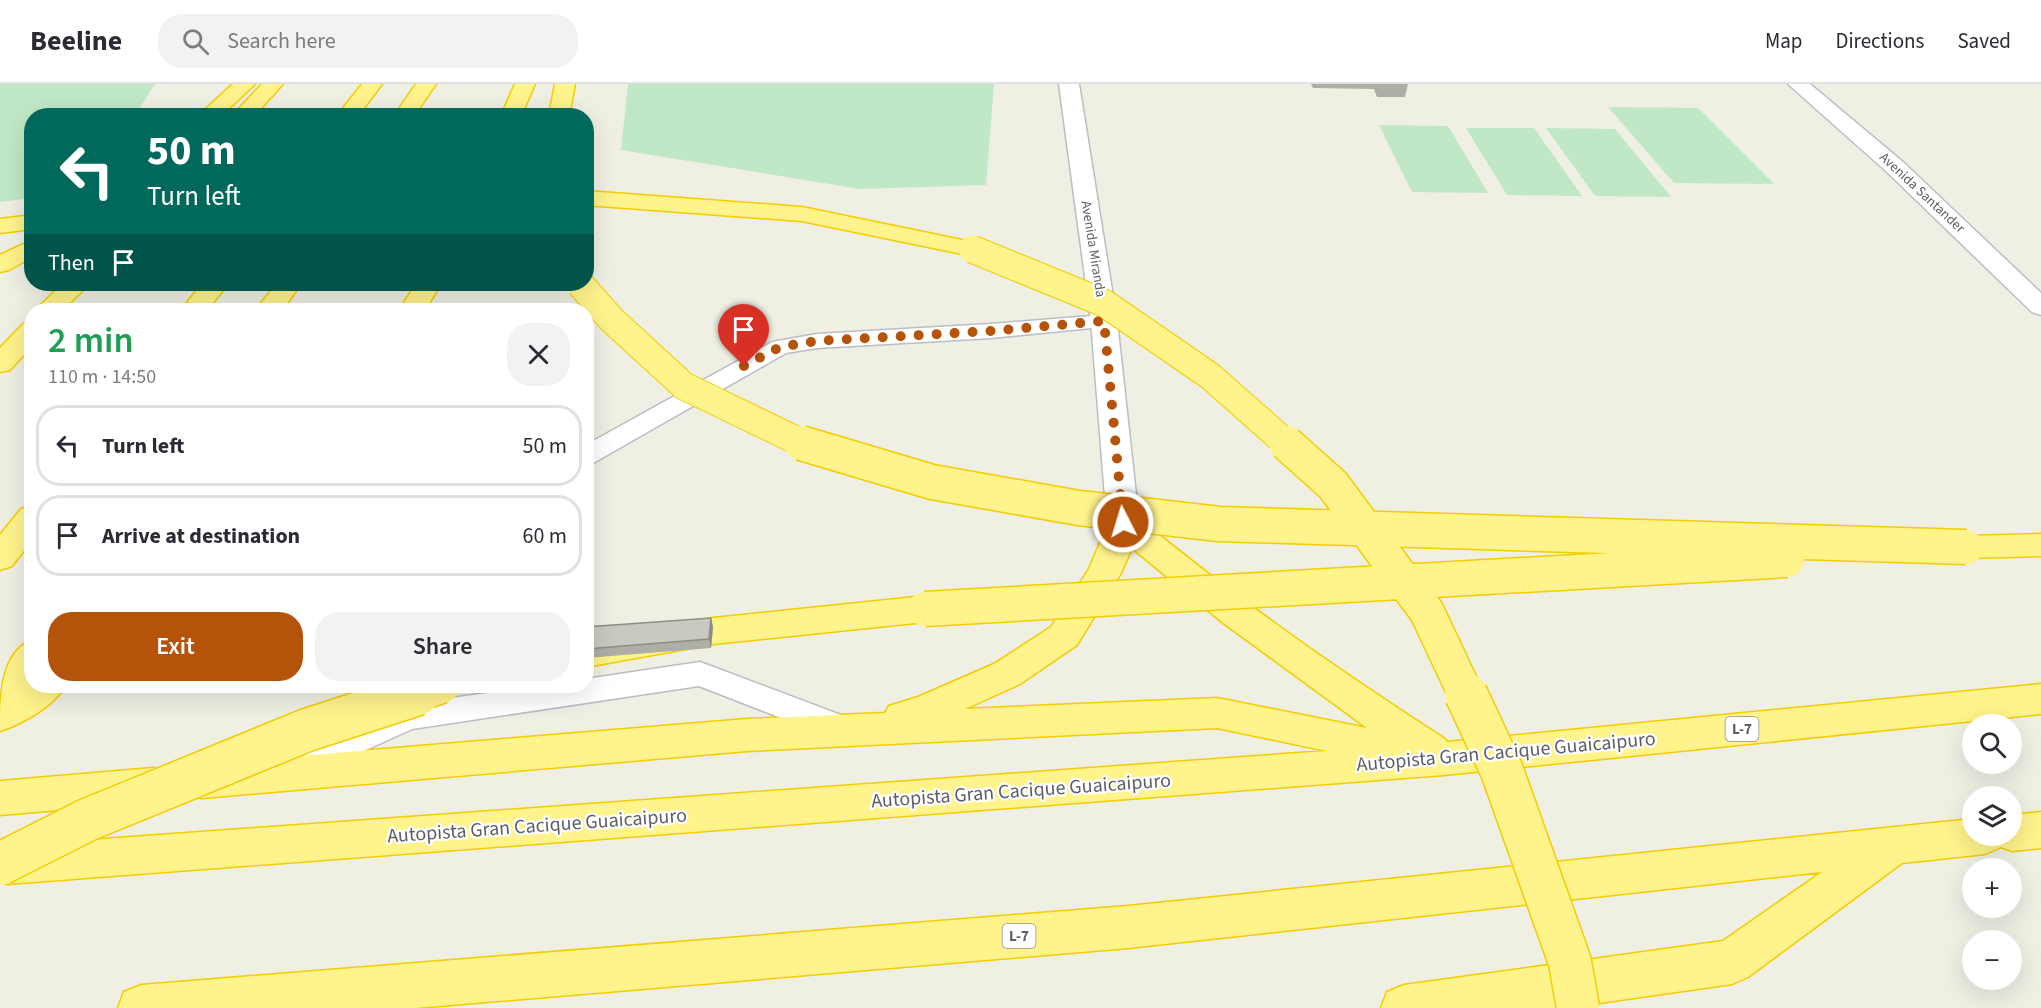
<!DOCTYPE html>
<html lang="en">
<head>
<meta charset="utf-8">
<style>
	body { margin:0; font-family:"Source Sans 3",sans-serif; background:#f2f2f3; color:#2b2b33; height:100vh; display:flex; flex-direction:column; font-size:22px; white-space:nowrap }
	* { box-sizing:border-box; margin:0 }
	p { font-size:20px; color:#7c7c81 }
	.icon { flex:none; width:33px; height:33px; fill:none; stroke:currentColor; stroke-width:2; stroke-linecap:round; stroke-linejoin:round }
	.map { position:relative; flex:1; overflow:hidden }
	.panel { position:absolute; left:24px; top:219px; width:570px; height:390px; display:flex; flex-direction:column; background:#fff; border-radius:24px; box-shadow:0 6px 24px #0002 }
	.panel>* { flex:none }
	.top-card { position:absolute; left:24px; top:24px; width:570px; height:183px; border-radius:24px; box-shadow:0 6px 24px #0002; background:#00695c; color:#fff; overflow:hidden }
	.controls { position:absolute; left:1962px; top:630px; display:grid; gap:12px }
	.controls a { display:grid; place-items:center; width:60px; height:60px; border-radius:50%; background:#fff; box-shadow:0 6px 24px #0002; font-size:30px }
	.pin { position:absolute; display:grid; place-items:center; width:51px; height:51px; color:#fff; margin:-62px -26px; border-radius:50% 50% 50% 0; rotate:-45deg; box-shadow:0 0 6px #0007 }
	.pin .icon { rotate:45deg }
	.me { position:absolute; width:66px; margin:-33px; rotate:355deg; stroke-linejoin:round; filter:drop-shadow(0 0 4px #0008) }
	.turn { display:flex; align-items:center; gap:21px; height:126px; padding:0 24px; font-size:27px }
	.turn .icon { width:78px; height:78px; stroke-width:2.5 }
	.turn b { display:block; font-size:42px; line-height:51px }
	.then { display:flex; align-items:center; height:57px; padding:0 24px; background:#0003; gap:12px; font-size:22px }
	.round { display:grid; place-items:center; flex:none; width:63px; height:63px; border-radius:24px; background:#f2f2f3 }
	.summary { display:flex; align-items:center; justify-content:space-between; height:102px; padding:0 24px }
	h1 { font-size:36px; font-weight:600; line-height:45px; color:#1e9e55 }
	.primary-button { display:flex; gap:12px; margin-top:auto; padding:12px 24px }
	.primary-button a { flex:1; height:69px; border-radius:24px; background:#b45309; color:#fff; font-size:24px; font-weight:600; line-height:69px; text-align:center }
	.primary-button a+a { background:#f2f2f3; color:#2b2b33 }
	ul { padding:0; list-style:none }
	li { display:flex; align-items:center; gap:18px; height:81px; margin:0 12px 9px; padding:0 12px; border:3px solid #e1e1e2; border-radius:24px }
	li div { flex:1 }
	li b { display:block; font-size:22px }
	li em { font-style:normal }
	header { display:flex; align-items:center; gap:36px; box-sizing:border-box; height:84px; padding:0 30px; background:#fff; border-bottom:2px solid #e1e1e2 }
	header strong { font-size:28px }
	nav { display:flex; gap:33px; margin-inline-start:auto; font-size:21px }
	.search { width:420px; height:54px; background:#f2f2f3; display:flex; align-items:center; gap:15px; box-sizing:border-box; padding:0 21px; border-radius:24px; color:#7c7c81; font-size:22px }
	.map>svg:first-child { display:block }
</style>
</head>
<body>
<header>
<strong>Beeline</strong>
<div class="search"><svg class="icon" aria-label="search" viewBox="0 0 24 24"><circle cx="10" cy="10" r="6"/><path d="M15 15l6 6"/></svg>Search here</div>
<nav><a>Map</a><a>Directions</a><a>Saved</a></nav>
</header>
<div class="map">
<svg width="2041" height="924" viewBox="0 0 2041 924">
	<rect width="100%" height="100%" fill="#efefe4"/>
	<path fill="#c0e8c6" d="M0,0H155L135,31L32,32L31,114L0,118Z
		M628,0H994L986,101L860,105L621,66Z
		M1608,23L1698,24L1774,100L1674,99Z
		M1379,41L1448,42L1488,109L1412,108Z
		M1466,44H1534L1582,112L1507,111Z
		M1546,44L1615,45L1671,113L1595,112Z"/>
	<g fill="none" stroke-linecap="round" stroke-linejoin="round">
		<defs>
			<path id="lane" d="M1104,231L1112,232L1115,237L1112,242L991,254L817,264L786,269L595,378L586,380V361L772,258L817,250L991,240Z
				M700,578L854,636L859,645L854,654L843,658L699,602L412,645L291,700L280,696L275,686L280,676L407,620L539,602H586V595Z"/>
			<path id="street" d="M1059,0H1079L1117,237L1139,438L1134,446L1123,449L1112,446L1107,438L1091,237Z"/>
			<path id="secondary" d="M1788,0H1810L1903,78L2041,209V231L2032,228L1887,88Z"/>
			<path id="highway" d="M233,0H255L221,32H198Z
				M262,0H283L254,32H232Z
				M362,0H382L358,32H337Z
				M416,0H436L414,32H394Z
				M515,0H535L521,32H501Z
				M555,0H575L569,32H549Z
				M586,107L802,123L972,158L981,160L984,165L981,170L972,172L802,137L586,121Z
				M32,131V145L0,149V135Z
				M32,156V173L9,186L0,188V171Z
				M62,200H89L63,226H36Z
				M202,200H228L207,226H181Z
				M276,200H301L282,226H256Z
				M416,200H441L425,226H399Z
				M32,238V262L10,286L0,288V264L23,240Z
				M32,422V456L12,482L0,486V451L21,425Z
				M1123,427L1134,430C1233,513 1337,585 1445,655L1447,658L2041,600V630L1444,691L7,800L0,797V765L7,762L1327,667L1217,644L747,667L202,714L188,709L182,697L188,685L202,680L747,635L885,629L889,622L918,613L994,580L1051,543L1089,485L1112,430ZM1132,464L1222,538L1367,644L1217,614L965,625L1020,600L1077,561L1121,489Z
				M2041,450V472L1966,474L1954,471L1949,463L1954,455L1966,452Z
				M925,512L937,516L942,525L937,534L925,538L713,560L586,583V555L713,534Z
				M32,556V602H65C54,622 22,640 0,647C0,614 0,569 32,556Z
				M153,684L167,689L173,701L167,713L153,718L0,731V697Z
				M2041,728V764L2012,767L2001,763L1985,770L1902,779L1748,893L1732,900L1564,924H1381L1387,908L1404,901L1723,857L1822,788L1128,864L415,924H118L124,908L141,901L1128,822L1972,735V752H2012V731Z"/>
		</defs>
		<use href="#lane" stroke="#bcbdc3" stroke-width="3"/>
		<use href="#street" stroke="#bcbdc3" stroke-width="3"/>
		<use href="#secondary" stroke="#bdbfc6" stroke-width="3"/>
		<use href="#highway" stroke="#f4cd00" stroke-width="3"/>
		<use href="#lane" fill="#fff" fill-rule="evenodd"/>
		<use href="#street" fill="#fff" fill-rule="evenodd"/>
		<use href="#secondary" fill="#fff" fill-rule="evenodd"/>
		<use href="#highway" fill="#fff38c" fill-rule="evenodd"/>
		<defs>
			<path id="highway-bridge-far2" d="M972,165L1104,219L1210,292L1288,361
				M580,200L612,236L684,302L806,361"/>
			<path id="highway-bridge-far1" d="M801,359L932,398L1079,424L1219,440L1966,463
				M1286,359L1333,401L1427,528L1466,611
				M925,525L1787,476
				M414,611L442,602"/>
			<path id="highway-bridge" d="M1466,610L1502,687L1570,878L1578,924
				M0,780L87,736L307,646L418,610"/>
		</defs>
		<use href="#highway-bridge-far2" stroke="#f4cd00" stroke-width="29" stroke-linecap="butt"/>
		<use href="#highway-bridge-far1" stroke="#f4cd00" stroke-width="37" stroke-linecap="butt"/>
		<use href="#highway-bridge" stroke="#f4cd00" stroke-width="45" stroke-linecap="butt"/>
		<use href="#highway-bridge-far2" stroke="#fff38c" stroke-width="27"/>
		<use href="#highway-bridge-far1" stroke="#fff38c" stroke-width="34"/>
		<use href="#highway-bridge" stroke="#fff38c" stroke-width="42"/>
	</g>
	<path fill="#aeada6" d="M1311,0H1408L1405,13H1377L1374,5L1313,4Z
		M711,534L713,543L711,564L586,574V543Z"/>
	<path fill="#8d8d87" d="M711,534L713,543L711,564L709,555Z"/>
	<path fill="#cac9c1" stroke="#8d8d87" stroke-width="1.5" d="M711,534L709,555L586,565V543Z"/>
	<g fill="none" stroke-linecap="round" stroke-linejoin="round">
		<path stroke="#b45309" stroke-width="10" stroke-dasharray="0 18" d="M744,282L780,263L817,257L991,247L1104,237L1123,438"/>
	</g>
	<g text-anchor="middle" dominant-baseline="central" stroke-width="4.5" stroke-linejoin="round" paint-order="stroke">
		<g font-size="14" fill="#5c5f65" stroke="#fff">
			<text transform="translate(1922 109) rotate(43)">Avenida Santander</text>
			<text transform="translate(1093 165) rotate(81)">Avenida Miranda</text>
		</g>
		<g fill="#fff" stroke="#8d8f93" stroke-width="1.5">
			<rect x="1725.5" y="633" width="33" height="24" rx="4.5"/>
			<rect x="1002.5" y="840" width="33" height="24" rx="4.5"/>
		</g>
		<g font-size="15" font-weight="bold" fill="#5c5f65">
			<text x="1742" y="645">L-7</text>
			<text x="1019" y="852">L-7</text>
		</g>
		<g font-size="20" fill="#5c5f65" stroke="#fff">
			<text transform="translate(1506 668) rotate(-5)">Autopista Gran Cacique Guaicaipuro</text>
			<text transform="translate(1021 707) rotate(-4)">Autopista Gran Cacique Guaicaipuro</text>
			<text transform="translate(537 742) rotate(-4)">Autopista Gran Cacique Guaicaipuro</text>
		</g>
	</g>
</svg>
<div class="controls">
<a><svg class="icon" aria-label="search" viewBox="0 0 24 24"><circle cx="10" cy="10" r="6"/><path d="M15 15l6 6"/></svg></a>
<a><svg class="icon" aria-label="layers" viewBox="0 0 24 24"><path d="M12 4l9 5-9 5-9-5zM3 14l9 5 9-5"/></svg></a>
<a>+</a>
<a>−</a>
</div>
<div class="pin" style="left:744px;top:282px;background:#d93025"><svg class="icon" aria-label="arrive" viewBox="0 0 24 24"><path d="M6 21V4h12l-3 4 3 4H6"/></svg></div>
<svg class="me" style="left:1123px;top:438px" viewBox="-20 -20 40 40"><circle r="17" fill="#b45309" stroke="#fff" stroke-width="3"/><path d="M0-11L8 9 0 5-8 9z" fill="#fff"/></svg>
<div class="top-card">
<div class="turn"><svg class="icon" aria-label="left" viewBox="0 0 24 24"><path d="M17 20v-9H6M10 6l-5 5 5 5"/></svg><div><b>50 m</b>Turn left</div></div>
<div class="then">Then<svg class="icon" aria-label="arrive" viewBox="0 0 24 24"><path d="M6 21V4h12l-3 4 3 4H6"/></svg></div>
</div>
<section class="panel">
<div class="summary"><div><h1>2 min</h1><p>110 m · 14:50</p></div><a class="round"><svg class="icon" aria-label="close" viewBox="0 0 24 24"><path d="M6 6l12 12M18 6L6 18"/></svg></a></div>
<ul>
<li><svg class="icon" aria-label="left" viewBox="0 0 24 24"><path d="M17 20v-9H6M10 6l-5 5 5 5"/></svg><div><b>Turn left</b></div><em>50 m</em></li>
<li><svg class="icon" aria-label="arrive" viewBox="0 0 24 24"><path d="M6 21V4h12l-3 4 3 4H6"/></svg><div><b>Arrive at destination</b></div><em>60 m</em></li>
</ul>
<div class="primary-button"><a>Exit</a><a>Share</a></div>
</section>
</div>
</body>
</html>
